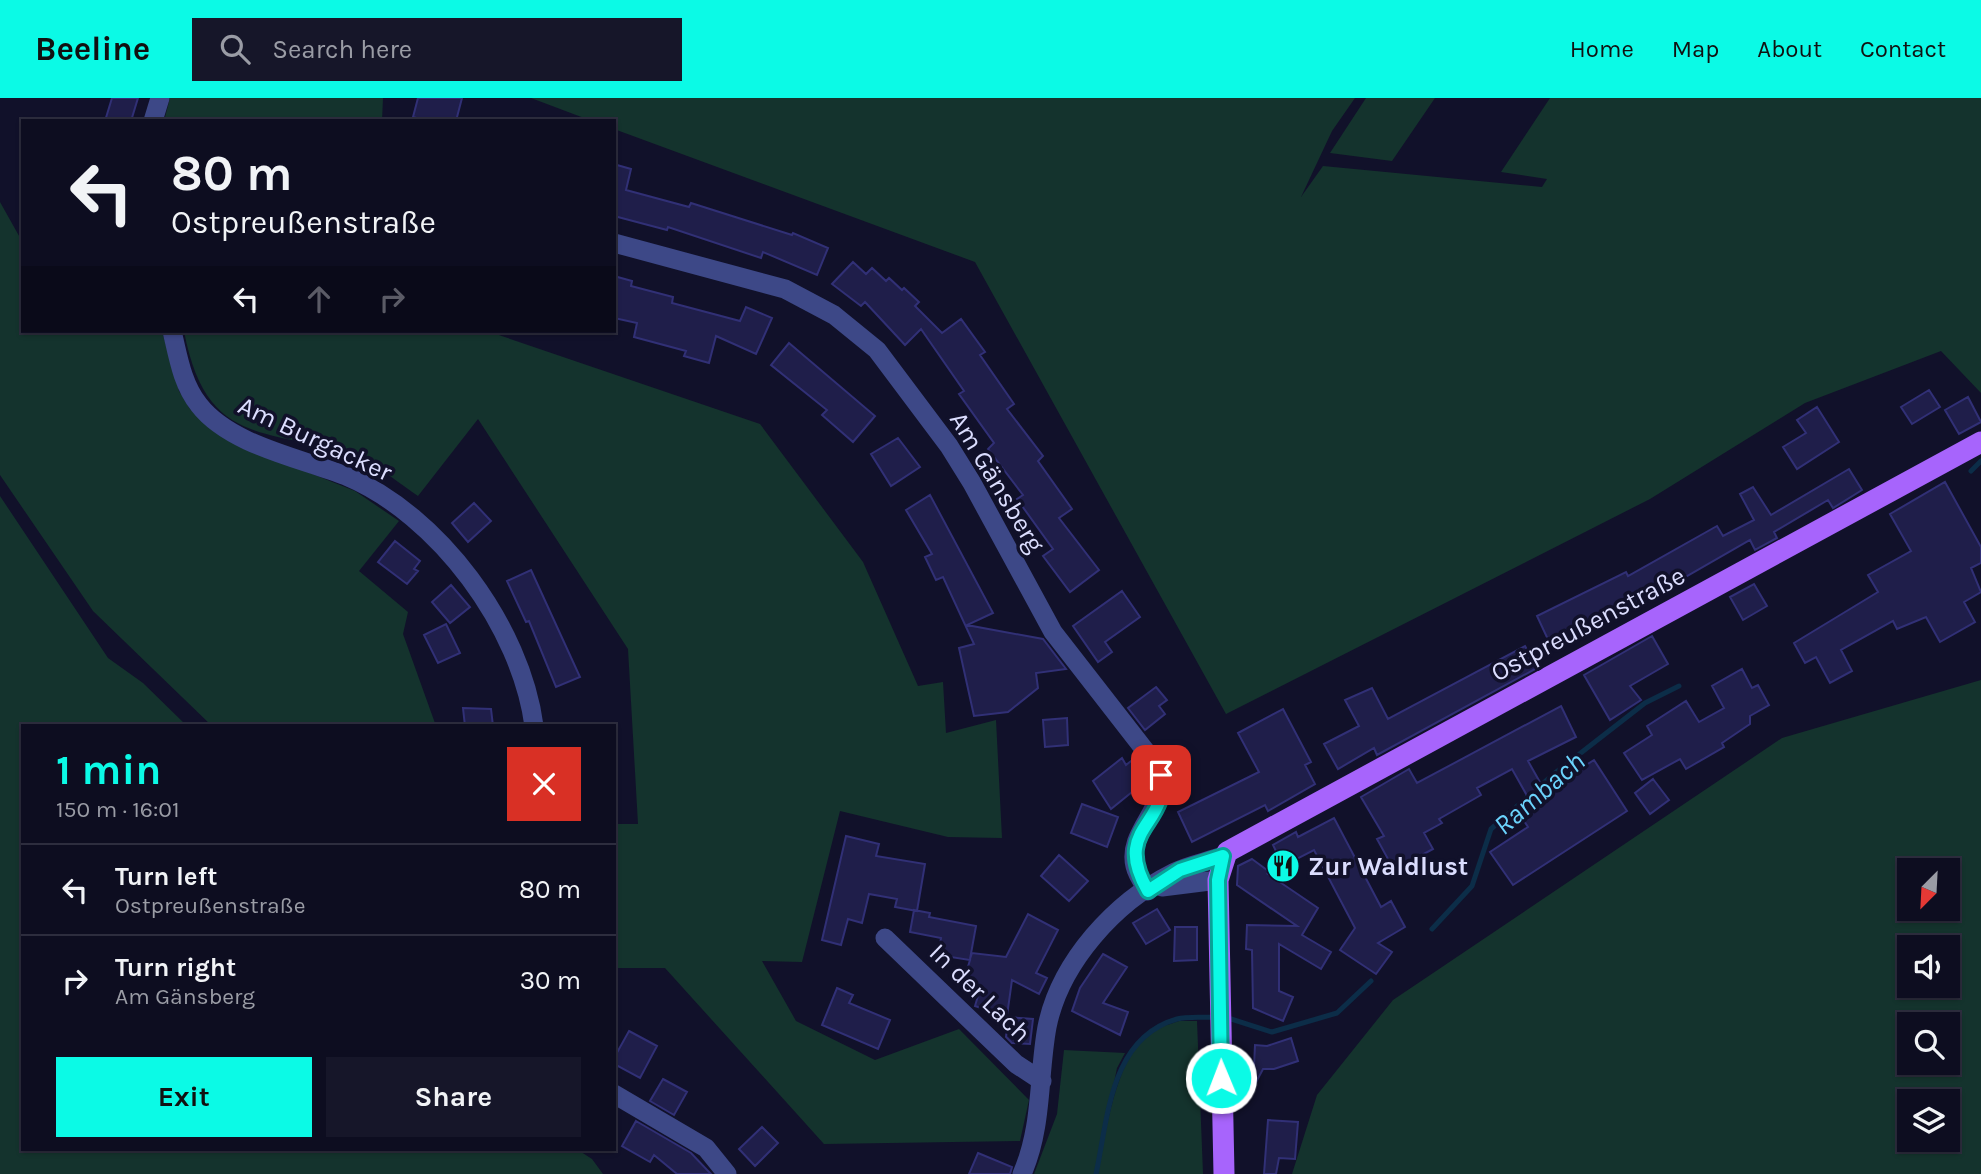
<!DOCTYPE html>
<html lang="en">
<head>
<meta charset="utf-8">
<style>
	body { margin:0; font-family:Karla,sans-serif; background:#161629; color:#f1f3f6; height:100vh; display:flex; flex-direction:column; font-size:26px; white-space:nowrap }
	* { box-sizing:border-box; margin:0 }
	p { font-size:23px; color:#9a9ca5 }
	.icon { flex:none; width:38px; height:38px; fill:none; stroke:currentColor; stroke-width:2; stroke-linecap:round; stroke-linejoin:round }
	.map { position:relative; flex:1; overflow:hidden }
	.side { position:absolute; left:21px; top:626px; width:595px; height:427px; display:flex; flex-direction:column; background:#0d0d20; border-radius:0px; box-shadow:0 2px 5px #0004,0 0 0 2px #2d2d3e }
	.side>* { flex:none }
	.top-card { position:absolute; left:21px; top:21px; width:595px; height:214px; border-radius:0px; box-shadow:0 2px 5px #0004,0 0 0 2px #2d2d3e; background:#0d0d20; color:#f1f3f6; overflow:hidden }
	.needle { width:46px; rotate:204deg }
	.controls { position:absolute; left:1897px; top:760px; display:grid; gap:14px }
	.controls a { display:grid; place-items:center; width:63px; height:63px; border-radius:0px; background:#0d0d20; box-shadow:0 2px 5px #0004,0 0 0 2px #2d2d3e; font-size:35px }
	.pin { position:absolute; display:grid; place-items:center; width:60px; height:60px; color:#fff; margin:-30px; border-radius:14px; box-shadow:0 4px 10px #0006 }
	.me { position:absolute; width:77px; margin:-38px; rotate:359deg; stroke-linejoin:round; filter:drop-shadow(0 0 5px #0008) }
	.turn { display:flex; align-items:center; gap:24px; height:147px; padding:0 35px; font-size:32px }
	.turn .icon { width:91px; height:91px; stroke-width:2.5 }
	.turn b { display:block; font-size:49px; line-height:60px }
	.lanes { display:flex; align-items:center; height:66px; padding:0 35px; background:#0003; justify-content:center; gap:35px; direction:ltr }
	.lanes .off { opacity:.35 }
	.round { display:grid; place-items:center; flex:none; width:74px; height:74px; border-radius:0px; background:#161629 }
	.overview { display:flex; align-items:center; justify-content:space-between; height:119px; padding:0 35px }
	h1 { font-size:42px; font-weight:700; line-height:52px; color:#0bfae6 }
	.action { display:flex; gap:14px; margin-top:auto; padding:14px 35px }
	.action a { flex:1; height:80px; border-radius:0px; background:#0bfae6; color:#111; font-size:28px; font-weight:700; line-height:80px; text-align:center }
	.action a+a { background:#161629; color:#f1f3f6 }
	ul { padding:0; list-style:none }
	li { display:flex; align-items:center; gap:21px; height:91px; padding:0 35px; border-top:2px solid #2d2d3e }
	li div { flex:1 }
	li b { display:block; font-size:26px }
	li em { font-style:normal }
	header { display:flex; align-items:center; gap:42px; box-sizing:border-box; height:98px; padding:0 35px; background:#0bfae6; color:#111 }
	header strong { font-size:33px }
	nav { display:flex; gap:38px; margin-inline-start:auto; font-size:24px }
	.search { width:490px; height:63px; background:#161629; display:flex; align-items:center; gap:18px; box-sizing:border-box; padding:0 24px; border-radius:0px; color:#9a9ca5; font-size:26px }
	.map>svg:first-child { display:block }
</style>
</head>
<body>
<header>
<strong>Beeline</strong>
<div class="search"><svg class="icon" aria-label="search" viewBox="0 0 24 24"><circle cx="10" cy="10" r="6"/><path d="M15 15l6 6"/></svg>Search here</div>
<nav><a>Home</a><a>Map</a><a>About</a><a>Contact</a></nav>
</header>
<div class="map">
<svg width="1981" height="1076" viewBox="0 0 1981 1076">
	<rect width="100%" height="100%" fill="#11112a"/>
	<path fill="#14332d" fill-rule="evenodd" d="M170,0H383L382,23H164Z
		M531,0H1355L1332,33L1301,99L1323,68L1542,89L1547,81L1501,74L1550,0H1981V295L1941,253L1805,305L1650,401L1226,616L975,164L614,31V23H592Z
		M1366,0H1435L1392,63L1330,55Z
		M0,104L23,145V233H162L179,293L190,311L227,342L355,393L399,423L359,473L408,514L403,536L436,628H212L93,513L0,377Z
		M184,233H487L760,326L863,464L918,588L943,584L946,635L996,622L1002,740L948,739L840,713L802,864L762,863L796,923L875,962L959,931L1029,1002L1020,1043L824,1046L665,870H614V726H638L628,551L478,321L418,398C401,387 382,370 364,362C273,326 207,356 184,233Z
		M0,398L108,560L143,585L187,628H23V1052H578L592,1061L603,1076H0Z
		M1981,582V1076H1292L1317,997L1393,902L1782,640ZM1909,772H1948V810H1909ZM1909,849H1948V887H1909ZM1909,926H1948V964H1909ZM1909,1003H1948V1041H1909Z
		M1179,923H1197L1203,1076H1098C1106,1036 1115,955 1154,933C1161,928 1171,926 1179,923Z
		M1064,952L1125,955L1117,970L1095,1076H1034L1057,1016Z"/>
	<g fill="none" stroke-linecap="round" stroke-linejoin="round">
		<path stroke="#0c2d48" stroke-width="5" d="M1971,373L1981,363
			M1432,831L1472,788L1491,731L1555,675L1645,605L1679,588
			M1225,919L1272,934L1337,915L1371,883
			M1096,1076C1108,1020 1110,940 1177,921C1188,918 1203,920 1215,919"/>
	</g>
	<path fill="#1f1e4a" stroke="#313076" stroke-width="2" d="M112,0H138L131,23H105Z
		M418,0H462L456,23H427L413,19Z
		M617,67L631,71L626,92L689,109L691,105L792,137L793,135L828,150L817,177L763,154L761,160L668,129L667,132L614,118Z
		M853,164L866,176L872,170L886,183L889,180L902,192L904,190L919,204L915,208L942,235L961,221L985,254L980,257L1014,306L1007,311L1043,358L1038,363L1072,411L1059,420L1099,472L1070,494L1043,458L1053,451L1017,401L1023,397L988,351L994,345L959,296L964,293L921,231L905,247L865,204L861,208L832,186Z
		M614,178L632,183L631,188L673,199L672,205L740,223L746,209L772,220L756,256L716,238L709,265L684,258L686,253L634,239L637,225L614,220Z
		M789,245L875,318L853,344L822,317L827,312L771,267Z
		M1929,292L1940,309L1912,326L1901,309Z
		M1968,299L1981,324L1959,336L1945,312Z
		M1817,309L1839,344L1797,371L1783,349L1806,335L1797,322Z
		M898,340L920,369L891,388L871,356Z
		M1849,371L1862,392L1833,410L1828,402L1774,434L1777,440L1755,452L1750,442L1647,501L1551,548L1537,518L1626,474L1628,478L1717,428L1723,438L1754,422L1740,396L1753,389L1771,417Z
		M1945,384L1981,449V465L1971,470L1981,494L1964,504L1975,524L1940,544L1926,519L1897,531L1893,523L1841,552L1852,573L1830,585L1816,559L1805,565L1794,545L1878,494L1868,477L1911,453L1890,416Z
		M930,397L993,515L967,527L1043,541L1066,571L1036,575L1038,590L1008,614L974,618L959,550L974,546L943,479L936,482L925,459L932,456L906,412Z
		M474,405L491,423L468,444L452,425Z
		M395,443L420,463L414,471L418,473L407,486L378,464Z
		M531,472L580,579L556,589L529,523L526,524L507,483Z
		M1754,486L1767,508L1743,522L1730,499Z
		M451,487L470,509L450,525L432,504Z
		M1122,493L1140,519L1105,544L1112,554L1098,564L1073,528Z
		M446,526L460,555L438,565L424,537Z
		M1652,538L1668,566L1630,588L1641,602L1610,622L1584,577Z
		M1525,548L1537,570L1377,657L1374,650L1338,671L1324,646L1359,628L1345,602L1372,590L1388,621Z
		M1742,571L1752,590L1758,587L1769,607L1750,618V626L1722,645L1724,649L1686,671L1680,661L1642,682L1624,655L1652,637L1647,628L1686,603L1699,624L1724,610L1712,588Z
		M1156,589L1167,602L1159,608L1165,616L1145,632L1128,610Z
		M1561,608L1576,639L1528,663L1545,693L1594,662L1627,713L1513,787L1490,754L1528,729L1517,712L1530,703L1512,671L1477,690L1481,697L1439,721L1442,725L1424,735L1433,751L1394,772L1377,741L1384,738L1361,699L1409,671L1417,685Z
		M463,610L491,611L493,628H465Z
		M1283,611L1311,664L1305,667L1315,686L1268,713L1265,707L1192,744L1178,714L1259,674L1238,635Z
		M1067,620L1068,647L1045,649L1043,622Z
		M1122,660L1126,667L1135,660L1148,681L1111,711L1093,683Z
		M1653,681L1669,702L1650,716L1635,695Z
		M1082,706L1118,719L1107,749L1071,735Z
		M1334,720L1381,809L1391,803L1405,829L1378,845L1392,854L1376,876L1340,852L1355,830L1314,752L1283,768L1273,747L1296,734L1298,739Z
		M846,738L879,746L876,758L925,766L917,813L895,809L897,801L869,796L862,825L848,821L841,847L822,842Z
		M1059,757L1088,783L1069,803L1041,778Z
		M1252,761L1271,775L1268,776L1318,810L1302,837L1331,854L1321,871L1279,846V893L1293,899L1283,923L1253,910L1252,852L1246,851L1247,827L1297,828L1237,787L1238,768Z
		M1157,811L1170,832L1146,846L1133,825Z
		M914,812L930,815L929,819L976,828L970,861L972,855L1006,859L1028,816L1058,832L1036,875L1047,880L1039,896L1012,882L1007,918L975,908L980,891L962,888L970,862L938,857L941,840L910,834Z
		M1175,829H1197V862L1174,863Z
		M1103,856L1127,869L1103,905L1128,914L1120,937L1072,913L1080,890Z
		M837,890L853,897L849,905L890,922L878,951L822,927Z
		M1008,919L1033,921L1030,946L1012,945L1006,939Z
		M629,933L657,948L640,980L614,966V960Z
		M1291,940L1298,963L1274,971H1263L1253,990L1255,947L1267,948Z
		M663,981L687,994L674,1017L650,1003Z
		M1268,1022L1298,1024L1295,1061L1279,1060L1276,1076H1264Z
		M636,1023L691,1055L711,1076H677L654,1057L650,1064L622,1048Z
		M762,1029L778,1045L755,1068L739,1051Z
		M978,1055L1012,1069L1010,1076H969Z"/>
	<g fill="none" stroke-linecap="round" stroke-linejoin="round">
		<path stroke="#3d4887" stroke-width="19" d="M153,23L160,0
			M614,145L785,191L834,217L877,252L949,348L972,385L1053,534L1158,669C1174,707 1126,731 1135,768C1137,777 1143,785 1148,793
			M172,233C178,258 182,286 199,307C230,347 300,360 346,378C439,417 521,529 534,628
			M1162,789L1218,782
			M885,840L1016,966L1042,983
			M614,996L706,1050L727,1076
			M1022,1076C1043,1028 1038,978 1047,929C1060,864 1115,804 1173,775C1188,767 1207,764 1223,758"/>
		<path stroke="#a764fc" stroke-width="21" d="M1224,1076L1218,782L1227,754L1981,344"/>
	</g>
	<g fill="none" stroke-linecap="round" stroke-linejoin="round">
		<defs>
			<path id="route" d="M1161,677C1170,728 1111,729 1148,793L1180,772L1223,758L1218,782L1221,980"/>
		</defs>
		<use href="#route" stroke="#07a296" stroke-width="18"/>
		<use href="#route" stroke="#0bfae6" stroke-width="12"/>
	</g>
	<defs>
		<symbol id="restaurant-disc" viewBox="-11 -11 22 22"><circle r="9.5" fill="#0bfae6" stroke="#11112a"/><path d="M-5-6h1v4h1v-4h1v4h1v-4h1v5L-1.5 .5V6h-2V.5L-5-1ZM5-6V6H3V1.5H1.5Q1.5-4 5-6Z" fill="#111"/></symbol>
	</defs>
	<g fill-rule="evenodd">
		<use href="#restaurant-disc" x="1264" y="749" width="38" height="38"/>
	</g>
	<g text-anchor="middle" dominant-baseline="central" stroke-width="7" stroke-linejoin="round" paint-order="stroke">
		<g font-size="26" fill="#dbddfe" stroke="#11112a">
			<text transform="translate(315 341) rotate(25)">Am Burgacker</text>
			<text transform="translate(997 384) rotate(59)">Am Gänsberg</text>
			<text transform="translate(1588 526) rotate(-28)">Ostpreußenstraße</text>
			<text transform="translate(980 895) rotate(44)">In der Lach</text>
		</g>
		<g font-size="26" font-weight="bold" fill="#dbddfe" stroke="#11112a" text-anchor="start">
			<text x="1308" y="768">Zur Waldlust</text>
		</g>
		<g font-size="28" font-style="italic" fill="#6bd3fc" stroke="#11112a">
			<text transform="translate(1539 695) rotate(-41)">Rambach</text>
		</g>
	</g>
</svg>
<div class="controls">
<a><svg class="needle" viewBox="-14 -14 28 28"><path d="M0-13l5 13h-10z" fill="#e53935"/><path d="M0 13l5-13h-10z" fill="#9a9ca5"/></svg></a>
<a><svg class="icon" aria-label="sound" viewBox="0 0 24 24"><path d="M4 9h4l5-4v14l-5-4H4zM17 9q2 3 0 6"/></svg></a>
<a><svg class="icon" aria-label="search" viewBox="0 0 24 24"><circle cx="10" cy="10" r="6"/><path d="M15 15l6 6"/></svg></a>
<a><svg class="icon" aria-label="layers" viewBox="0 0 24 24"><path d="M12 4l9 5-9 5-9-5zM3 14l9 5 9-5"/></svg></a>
</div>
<div class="pin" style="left:1161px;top:677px;background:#d93025"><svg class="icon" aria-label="arrive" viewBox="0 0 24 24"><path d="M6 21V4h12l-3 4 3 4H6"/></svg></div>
<svg class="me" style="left:1221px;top:980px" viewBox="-20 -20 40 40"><circle r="17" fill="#0bfae6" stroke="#fff" stroke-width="3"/><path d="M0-11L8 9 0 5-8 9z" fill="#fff"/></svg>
<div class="top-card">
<div class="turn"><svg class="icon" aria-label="left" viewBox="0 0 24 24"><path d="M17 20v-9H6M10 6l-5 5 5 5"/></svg><div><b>80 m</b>Ostpreußenstraße</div></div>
<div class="lanes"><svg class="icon" aria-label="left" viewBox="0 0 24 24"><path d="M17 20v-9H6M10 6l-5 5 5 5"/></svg><svg class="icon off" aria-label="ahead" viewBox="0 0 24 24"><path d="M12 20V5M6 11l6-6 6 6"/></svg><svg class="icon off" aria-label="right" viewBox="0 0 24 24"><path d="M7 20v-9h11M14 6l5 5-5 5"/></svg></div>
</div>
<section class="side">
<div class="overview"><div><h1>1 min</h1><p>150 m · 16:01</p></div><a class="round" style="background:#d93025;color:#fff"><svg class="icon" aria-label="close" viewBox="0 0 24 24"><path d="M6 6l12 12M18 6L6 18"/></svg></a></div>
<ul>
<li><svg class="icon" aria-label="left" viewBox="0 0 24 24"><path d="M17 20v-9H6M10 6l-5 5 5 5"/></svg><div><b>Turn left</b><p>Ostpreußenstraße</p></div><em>80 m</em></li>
<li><svg class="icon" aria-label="right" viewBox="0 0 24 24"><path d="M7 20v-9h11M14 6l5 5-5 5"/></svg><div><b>Turn right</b><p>Am Gänsberg</p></div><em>30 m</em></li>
</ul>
<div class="action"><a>Exit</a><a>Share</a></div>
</section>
</div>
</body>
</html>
